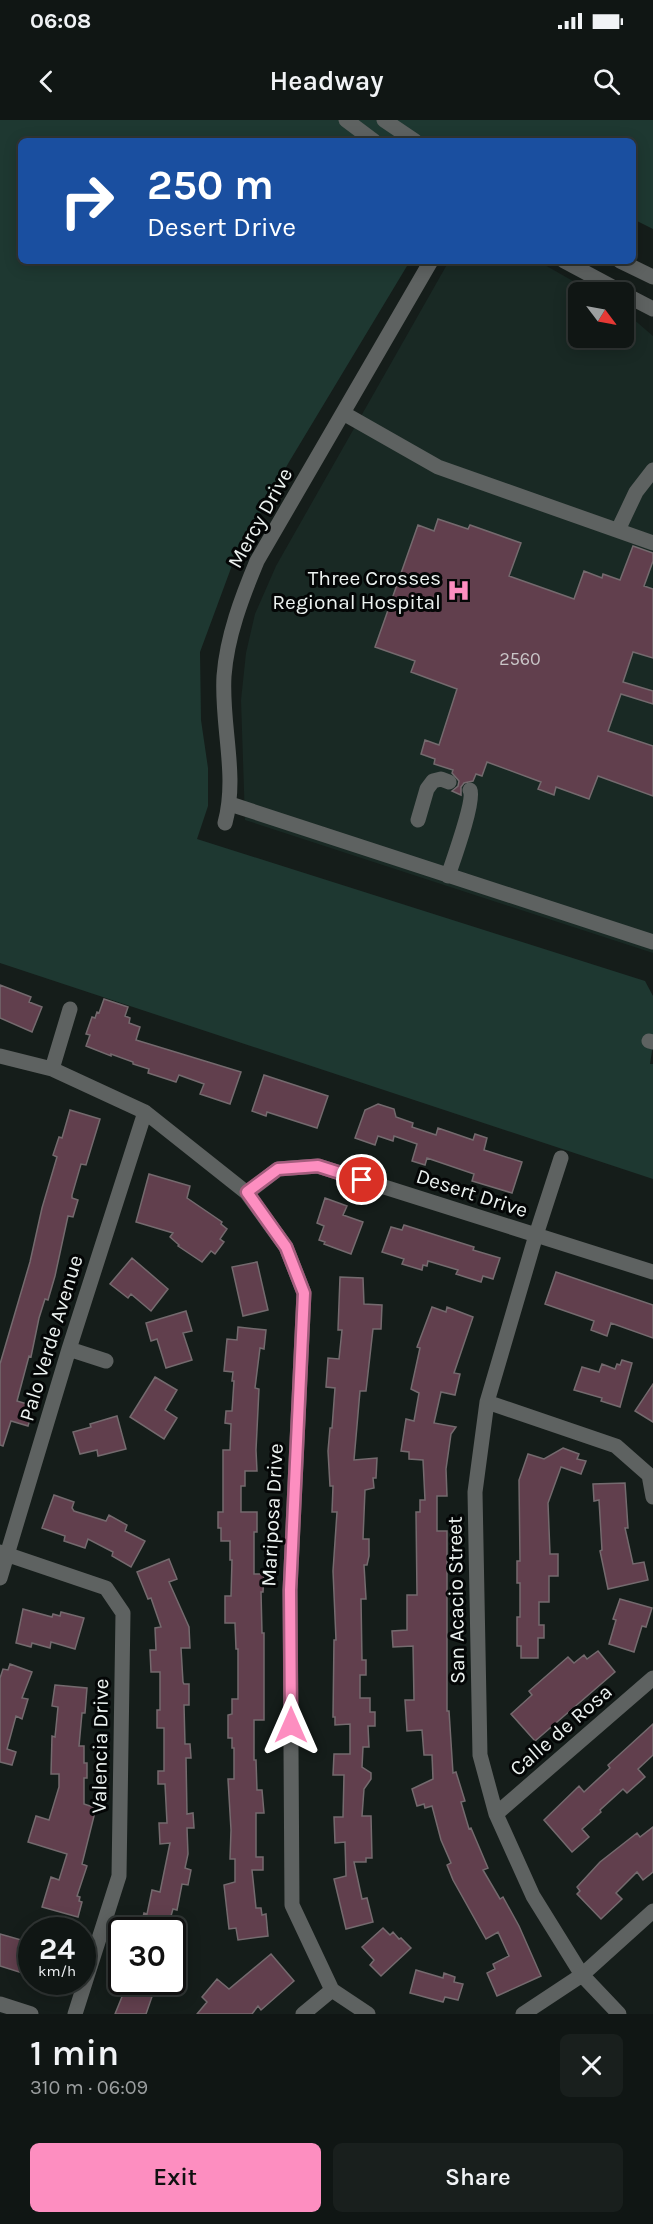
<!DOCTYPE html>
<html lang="en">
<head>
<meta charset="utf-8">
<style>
	body { margin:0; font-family:Karla,sans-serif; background:#191f1d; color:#f1f3f6; height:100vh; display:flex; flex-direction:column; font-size:22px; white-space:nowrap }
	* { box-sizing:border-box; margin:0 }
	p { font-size:20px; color:#9c9fa0 }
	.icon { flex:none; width:33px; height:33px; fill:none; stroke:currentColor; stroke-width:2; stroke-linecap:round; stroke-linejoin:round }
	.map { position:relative; height:1894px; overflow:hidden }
	.sheet { display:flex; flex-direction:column; background:#101614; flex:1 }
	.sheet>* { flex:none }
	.top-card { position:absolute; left:18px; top:18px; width:618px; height:126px; border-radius:9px; box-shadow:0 3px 15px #0003,0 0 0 2px #303534; background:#1a4fa0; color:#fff; overflow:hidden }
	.needle { width:39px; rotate:122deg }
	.tools { position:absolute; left:568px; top:162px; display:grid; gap:12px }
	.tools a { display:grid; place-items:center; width:66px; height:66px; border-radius:9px; background:#101614; box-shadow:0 3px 15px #0003,0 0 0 2px #303534; font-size:30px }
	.speed { position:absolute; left:18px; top:1797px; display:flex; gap:12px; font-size:30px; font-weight:700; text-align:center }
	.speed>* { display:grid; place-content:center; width:78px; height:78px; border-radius:50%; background:#101614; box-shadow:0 3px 15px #0003,0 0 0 2px #303534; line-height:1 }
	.speed small { font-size:15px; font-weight:400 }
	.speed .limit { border:3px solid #111; border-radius:9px; background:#fff; color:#111 }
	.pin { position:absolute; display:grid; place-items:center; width:51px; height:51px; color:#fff; margin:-26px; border:3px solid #fff; border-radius:50%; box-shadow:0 2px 6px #0007 }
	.me { position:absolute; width:66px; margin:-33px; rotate:0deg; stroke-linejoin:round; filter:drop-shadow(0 0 4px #0008) }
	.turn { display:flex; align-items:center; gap:21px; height:126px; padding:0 30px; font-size:27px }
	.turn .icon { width:78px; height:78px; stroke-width:2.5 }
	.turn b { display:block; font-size:42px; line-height:51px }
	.round { display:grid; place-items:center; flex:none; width:63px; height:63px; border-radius:9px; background:#191f1d }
	.headline { display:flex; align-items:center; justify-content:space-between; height:102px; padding:0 30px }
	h1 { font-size:36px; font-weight:600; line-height:45px }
	.primary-button { display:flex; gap:12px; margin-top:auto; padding:12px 30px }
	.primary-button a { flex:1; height:69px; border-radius:9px; background:#fd8ec0; color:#111; font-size:24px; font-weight:600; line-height:69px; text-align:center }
	.primary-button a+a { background:#191f1d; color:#f1f3f6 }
	.status { display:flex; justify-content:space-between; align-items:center; height:42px; padding:0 30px; background:#101614; direction:ltr }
	.status svg { height:16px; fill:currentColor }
	header { display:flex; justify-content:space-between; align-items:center; height:78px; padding:0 30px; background:#101614; font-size:27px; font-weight:600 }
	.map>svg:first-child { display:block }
</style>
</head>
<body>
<div class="status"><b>06:08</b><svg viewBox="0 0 49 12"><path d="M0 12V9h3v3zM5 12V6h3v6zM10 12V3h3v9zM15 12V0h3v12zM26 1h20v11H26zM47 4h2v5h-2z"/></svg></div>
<header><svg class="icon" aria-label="back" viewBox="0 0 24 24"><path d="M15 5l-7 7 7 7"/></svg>Headway<svg class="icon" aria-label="search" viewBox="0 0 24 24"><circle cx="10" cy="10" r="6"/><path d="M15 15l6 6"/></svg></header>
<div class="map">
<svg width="653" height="1894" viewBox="0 0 653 1894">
	<rect width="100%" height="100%" fill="#151d1a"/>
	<path fill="#192924" d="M449,141H538L592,172H579V218H624V191L653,216V833L245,700L241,580L246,533L255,494L276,446Z"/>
	<path fill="#1e3831" d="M0,0H653V109L633,99V21H486L483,19L481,21H21V141H410L289,342L234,440L200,532L201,600L208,648V686L197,719L645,861L653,876V925L650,944H653V1059L0,843Z"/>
	<path fill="#613f4d" stroke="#746a6e" stroke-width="1.5" d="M438,399L468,409L470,405L521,423L509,456L574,479L584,451L602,458L603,454L620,460L633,426L653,433V441L644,466L653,469V538L633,532L623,562L653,571V584L621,574L608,611L653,626V676L598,656L589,679L556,667L554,675L538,669L541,662L487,642L482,656L476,654L473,661L464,663L461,667V675L452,671L458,666L459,661L452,653L453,650L434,644L435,639L421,634L425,620L439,625L457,569L411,552L415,541L375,527L418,405L434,411Z
		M0,865L31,877L29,882L42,887L32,912L0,898Z
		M104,879L128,887L125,896L130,898L129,903L140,907L136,920L241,952L230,984L200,974L204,964L179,955L176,962L148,953L149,949L133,944V942L111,934V936L86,926L90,915L86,914L92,897L95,898L97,892L99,893Z
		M264,955L328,976L317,1008L267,992L266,996L252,991Z
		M378,984L394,989L396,997L413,1003L412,1007L436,1015L438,1008L473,1020L475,1014L487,1018L484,1030L522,1042L512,1073L472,1061L474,1054L427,1038L425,1045L412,1041L417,1024L394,1016L393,1021L378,1016L375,1025L355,1018L365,990Z
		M70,990L100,999L86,1045L81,1044L72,1075V1078L78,1080L73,1097L68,1096L55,1156L48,1180L45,1179L39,1198L31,1237L29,1236L17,1281L34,1286L28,1306L11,1301L3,1326L0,1325V1244L30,1142L42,1088L57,1037L53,1035L59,1017L62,1018Z
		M149,1054L190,1066L187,1078L222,1102L221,1104L227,1109L220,1119L224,1122L215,1134L211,1131L202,1142L178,1126L179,1125L170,1117L173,1113L136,1102Z
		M325,1078L347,1086L343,1095L363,1102L351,1134L324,1124L325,1122L319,1120L324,1106L317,1103Z
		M404,1105L474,1127L473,1130L500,1138L493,1159L483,1156L481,1162L456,1154L458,1150L428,1141L427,1146L423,1145L422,1150L402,1144L404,1139L382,1132L391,1107L402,1110Z
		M132,1138L168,1169L151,1191L131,1174L128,1178L110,1164Z
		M257,1142L268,1190L243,1196L232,1147Z
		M556,1152L653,1185V1218L611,1203L607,1216L591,1210L594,1201L545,1184Z
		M340,1157L363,1158L364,1184L382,1185L381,1209H373L366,1271H360L354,1340L377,1338L376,1358H373L374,1368L365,1370L363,1419H369V1436L367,1445H364L366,1479H361L362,1540H366V1555H360V1578H370V1592H375V1606H368L369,1627H363L362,1647L371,1653V1659L364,1669L362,1696H371L372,1738H366V1742H354L362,1779L367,1778L373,1802L346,1809L334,1759L346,1756L345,1722L335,1723L334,1697H343L344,1655H333L334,1634H350V1604L335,1605V1597H333L334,1520H336L333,1451L337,1392H332L333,1366H330L328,1331L330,1308H332L335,1268L326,1267L328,1238L339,1239L342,1210H338Z
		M432,1187L446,1192L447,1187L473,1197L454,1253L460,1254L455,1275L441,1272L434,1303L456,1307L451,1314L446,1349L447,1376H437V1411H447V1591H449L453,1653L456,1652L465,1681L461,1682L469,1709L471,1708L488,1748L483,1750L500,1779L503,1777L519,1806L541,1856L497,1876L487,1853L495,1849L493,1844L509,1836L498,1812L486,1819L453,1760L447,1745L451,1743L441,1720L432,1686L425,1688L424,1684L417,1686L412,1669L433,1659L432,1635H424L422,1610L407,1611L405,1580H414L413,1526L393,1527L392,1511L407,1510V1475H417L416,1392H420V1380H425L423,1340L409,1339V1332L401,1331L406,1299L414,1301L419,1273L411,1269L420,1228L417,1227Z
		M186,1191L192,1211L183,1213L192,1240L166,1248L157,1219L151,1221L146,1203Z
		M238,1207L266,1210L264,1229L260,1228L255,1268L259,1269L256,1330L257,1351H245V1366H241V1392H257V1412H254V1454H264L263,1472H261L262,1513H264V1600H254V1640H256L257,1670H262L264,1693H256V1737H263V1750H252L256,1788H261L262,1795L266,1794L268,1816L238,1820L236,1808L229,1809L224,1765L235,1762V1739H230L231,1710L228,1659H234V1628H232V1618H228V1595L232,1594V1579H238V1529H236L235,1503H225V1476H231L232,1440H230V1421H221V1408H218V1392H223V1330H230L231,1304L225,1303L226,1291H232L234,1261H232L233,1252L224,1251L227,1219L237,1220Z
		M622,1240L632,1243L620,1287L601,1281L602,1278L574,1270L582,1247L599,1252L602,1244L615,1249L617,1244L620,1245Z
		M155,1257L177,1270L165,1290L177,1298L164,1319L130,1297Z
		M653,1264V1302L635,1291Z
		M117,1296L126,1329L98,1336L97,1330L80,1334L73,1312L91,1307L90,1304Z
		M563,1328L579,1334L577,1339L586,1341L581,1354L561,1347L548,1383L550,1434H558V1456H549V1482H539V1505H544V1518H538V1538H521V1526H517V1497H520V1463H517V1441H520L519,1360L528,1334L544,1339Z
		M625,1363L628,1408H625L633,1444L644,1442L648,1460L608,1469L600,1431L602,1430L599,1380L594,1381L593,1364Z
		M54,1375L74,1382L72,1388L74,1391L106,1401L109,1395L127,1405L125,1411L145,1421L131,1447L112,1436L113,1432L88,1419L85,1428L64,1421L65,1416L42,1408Z
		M169,1439L177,1459L169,1462L189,1507L190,1528H181L183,1562L184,1564H189V1585H184L185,1624H190L191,1638H186L187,1694L193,1693L194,1708H187L188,1734L185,1748L191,1750L188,1765L182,1764L177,1790L173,1789L167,1810H140L144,1793L147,1794L152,1770L160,1772L170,1723L160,1724L159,1703H167L165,1664H158V1651H164V1608H157V1590H160V1552H151L150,1530H156L155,1508L161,1507L151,1478L148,1479L137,1452Z
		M620,1479L652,1488L646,1507L642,1506L634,1532L609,1524L616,1500L613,1499Z
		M23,1489L52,1497L53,1494L60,1496L61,1492L84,1498L75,1529L51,1522L50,1528L32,1523L31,1527L16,1523Z
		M598,1531L615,1552L535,1621L511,1594L532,1575L529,1571L568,1537L574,1543L584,1535L587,1539Z
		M10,1544L32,1552L22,1578L28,1579L22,1599L16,1596L7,1629L16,1632L12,1645L0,1642V1558L3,1549L8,1550Z
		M55,1565L87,1568L85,1593H82L79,1626H84V1643H87V1658H84V1684L96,1688L82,1744L87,1746L77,1776L80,1777L79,1781L82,1782L78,1797L42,1787L51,1757L59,1760L67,1734L28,1722L36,1696L49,1700L59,1667V1654H51L52,1616L55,1617L58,1587L52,1586Z
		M653,1604V1635L638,1649L645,1657L627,1673L623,1669L600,1690L601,1692L582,1709L589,1717L572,1732L544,1700L579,1666L584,1672L610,1648L608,1645Z
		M653,1707V1752L643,1760L637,1752L616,1773L622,1779L601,1799L577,1774L580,1771L577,1767L600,1742L637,1713L640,1717Z
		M383,1808L390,1815L393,1812L399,1819L401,1818L411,1828L381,1856L370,1845L374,1840L362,1827Z
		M0,1814L32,1823V1856L0,1846Z
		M271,1834L294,1861L261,1890L258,1886L252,1894H197L207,1882L202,1877L217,1859L229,1869Z
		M416,1850L443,1858L444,1853L455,1857L454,1862L463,1864L458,1880L445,1877L443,1882L410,1873Z
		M128,1862H157L146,1894H115Z"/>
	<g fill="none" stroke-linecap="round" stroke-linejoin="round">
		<path stroke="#5e6261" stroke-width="15" d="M346,0L374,21
			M384,0L415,21
			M564,141L622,172
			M620,141L653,157
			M624,174L653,189
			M343,293L438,347L653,423
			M618,410L636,372L653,350
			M230,684L653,822
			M418,700L427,669L433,661L441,659L449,662
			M225,703C238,655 221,605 224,556C227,516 242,477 257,441L431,141
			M448,756C453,741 475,680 470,670
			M649,921L653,922
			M0,936L52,949L145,992L247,1073L278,1049L318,1046L653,1152
			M52,949L70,889
			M561,1038L536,1115L487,1282L475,1372L480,1635L496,1694L533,1776L582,1855L619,1894
			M247,1073L286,1127L304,1173L290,1470L292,1785L332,1870L303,1894
			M69,1229L106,1241
			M487,1282L616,1326L649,1355L653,1377
			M0,1432L106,1468L123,1493L119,1756L75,1894
			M0,1458L69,1229L145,992
			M496,1694L653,1558
			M332,1870L368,1894
			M0,1884L31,1894
			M523,1894L582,1855L653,1791"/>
	</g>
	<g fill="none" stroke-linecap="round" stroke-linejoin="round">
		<defs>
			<path id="route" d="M291,1605L290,1470L304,1173L286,1127L247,1072L278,1049L318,1046L362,1060"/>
		</defs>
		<use href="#route" stroke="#a45c7d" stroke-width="15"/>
		<use href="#route" stroke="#fd8ec0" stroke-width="10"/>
	</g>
	<defs>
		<symbol id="hospital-bare" viewBox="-9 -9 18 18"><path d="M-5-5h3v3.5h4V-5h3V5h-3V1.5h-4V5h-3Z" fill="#fd8ec0" stroke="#040606" stroke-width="2.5" paint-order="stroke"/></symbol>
	</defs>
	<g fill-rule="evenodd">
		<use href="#hospital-bare" x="442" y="454" width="33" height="33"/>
	</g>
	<g text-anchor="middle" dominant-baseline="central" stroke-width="6" stroke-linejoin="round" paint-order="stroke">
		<g font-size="18" fill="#c9c5c7">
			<text x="520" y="539">2560</text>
		</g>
		<g font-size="21" fill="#ecf2f0" stroke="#040606">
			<text transform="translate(260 398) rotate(-61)">Mercy Drive</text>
			<text transform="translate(472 1073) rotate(18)">Desert Drive</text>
			<text transform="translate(51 1218) rotate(-73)">Palo Verde Avenue</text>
			<text transform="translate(272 1395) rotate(-87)">Mariposa Drive</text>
			<text transform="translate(456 1480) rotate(-91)">San Acacio Street</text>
			<text transform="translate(561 1610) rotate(-41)">Calle de Rosa</text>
			<text transform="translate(100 1626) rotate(-89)">Valencia Drive</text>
		</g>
		<g font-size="21" fill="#ecf2f0" stroke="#040606" text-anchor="end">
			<text x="441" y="458">Three Crosses<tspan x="441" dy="24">Regional Hospital</tspan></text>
		</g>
	</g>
</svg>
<div class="tools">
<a><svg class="needle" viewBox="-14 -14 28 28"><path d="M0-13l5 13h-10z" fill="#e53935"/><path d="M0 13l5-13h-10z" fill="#9c9fa0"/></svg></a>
</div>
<div class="speed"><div>24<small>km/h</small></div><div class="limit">30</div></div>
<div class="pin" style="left:362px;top:1060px;background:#d93025"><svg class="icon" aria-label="arrive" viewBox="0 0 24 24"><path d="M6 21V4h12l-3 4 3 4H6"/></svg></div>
<svg class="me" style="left:291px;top:1605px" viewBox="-20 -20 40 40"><path d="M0-17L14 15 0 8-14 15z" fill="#fd8ec0" stroke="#fff" stroke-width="4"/></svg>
<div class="top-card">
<div class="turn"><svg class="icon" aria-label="right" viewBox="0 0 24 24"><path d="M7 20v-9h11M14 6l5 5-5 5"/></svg><div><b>250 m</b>Desert Drive</div></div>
</div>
</div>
<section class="sheet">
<div class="headline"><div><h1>1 min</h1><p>310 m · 06:09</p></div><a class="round"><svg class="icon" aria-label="close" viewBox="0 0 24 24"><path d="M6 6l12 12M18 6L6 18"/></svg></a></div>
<div class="primary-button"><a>Exit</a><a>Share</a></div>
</section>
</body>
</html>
